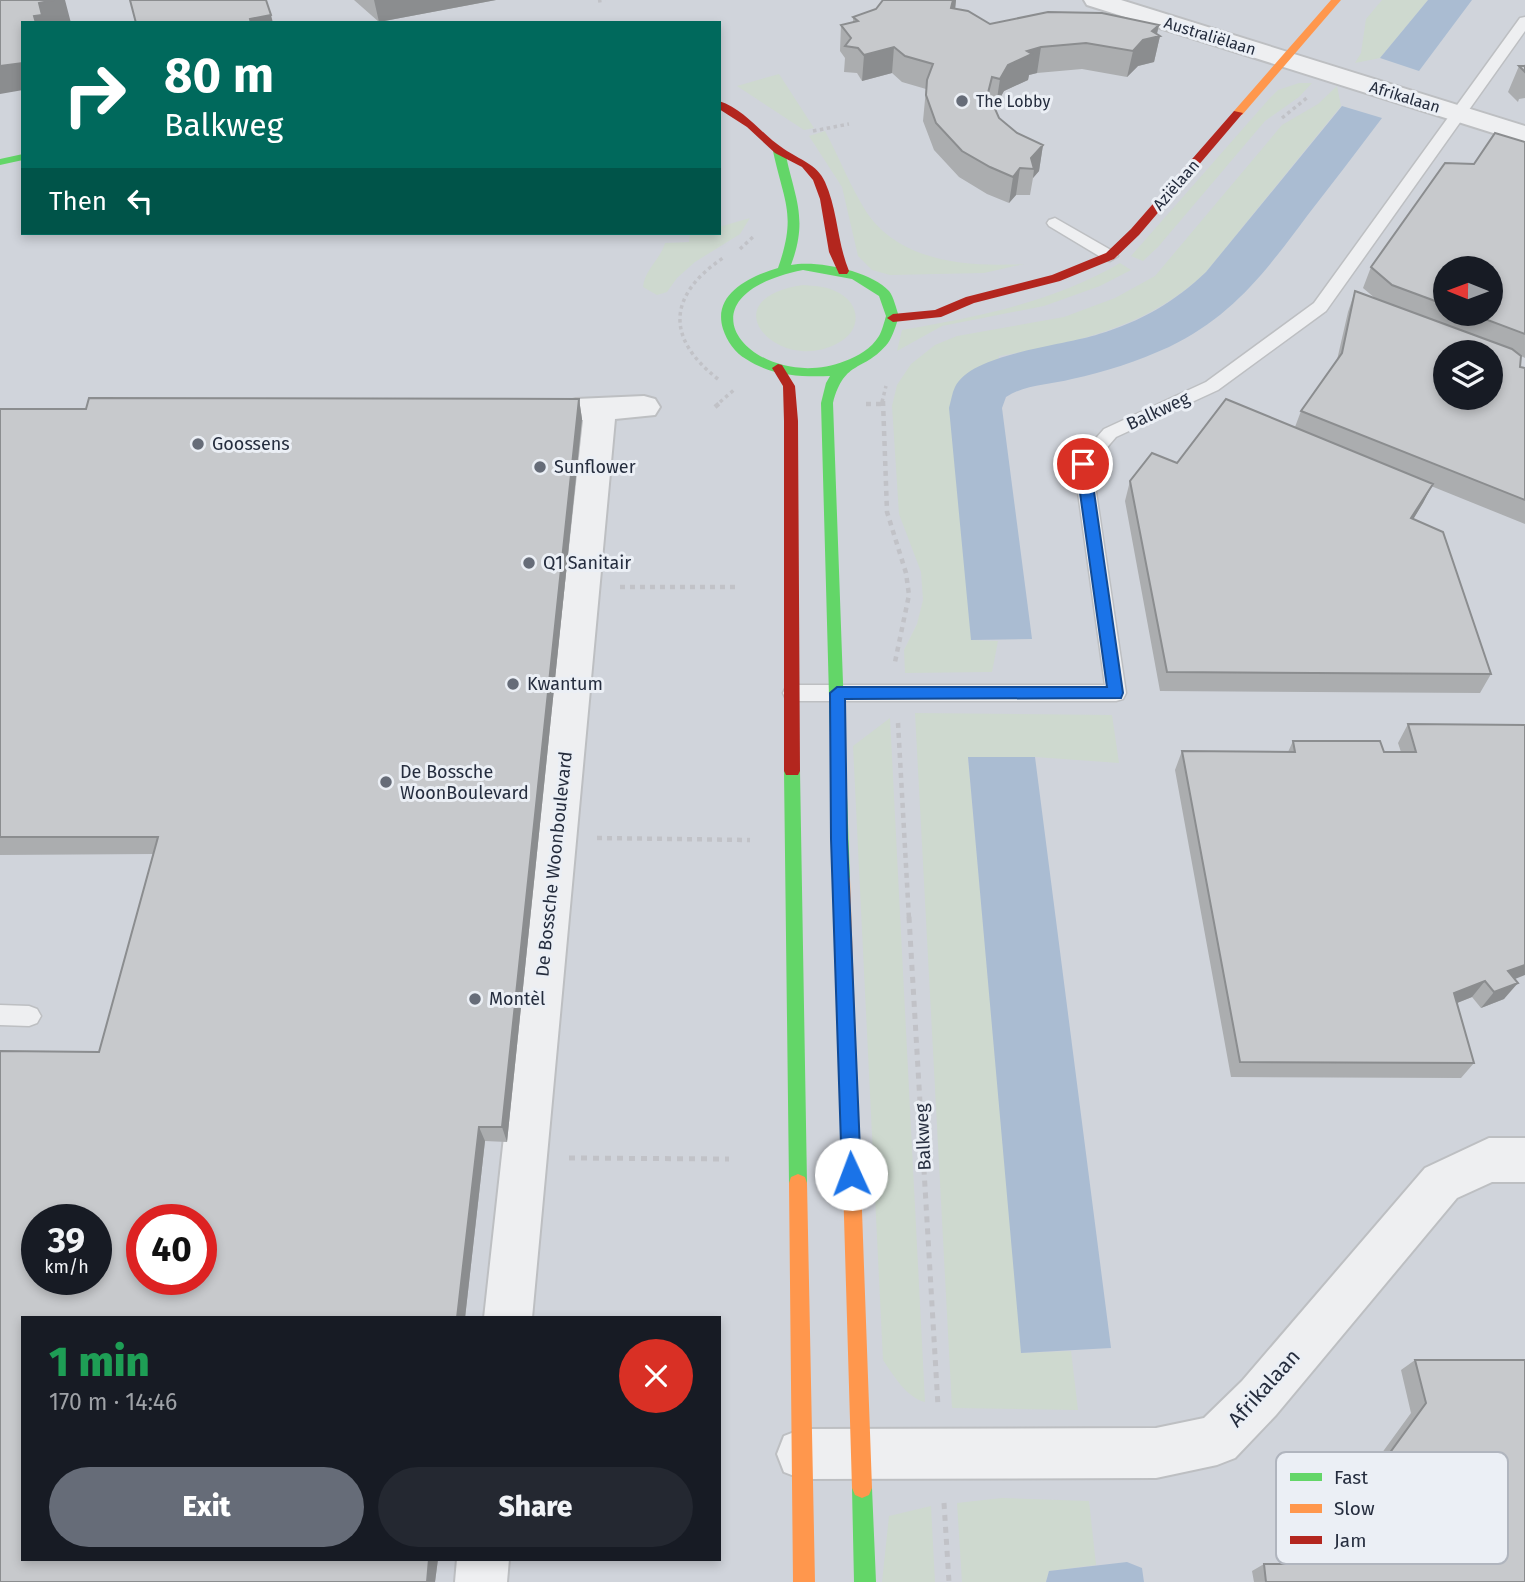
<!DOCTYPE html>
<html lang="en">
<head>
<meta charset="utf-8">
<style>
	body { margin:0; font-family:"Fira Sans",sans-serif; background:#242831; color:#f1f3f6; height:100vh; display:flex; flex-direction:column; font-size:26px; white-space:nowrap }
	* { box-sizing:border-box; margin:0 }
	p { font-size:23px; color:#9ea1a6 }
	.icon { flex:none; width:38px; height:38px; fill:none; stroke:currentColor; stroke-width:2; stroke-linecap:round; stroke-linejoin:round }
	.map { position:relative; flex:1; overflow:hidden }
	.details { position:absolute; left:21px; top:1316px; width:700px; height:245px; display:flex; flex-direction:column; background:#171b24; border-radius:0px; box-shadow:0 4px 10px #0003 }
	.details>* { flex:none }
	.hud { position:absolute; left:21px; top:21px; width:700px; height:214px; border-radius:0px; box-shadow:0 4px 10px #0003; background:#00695c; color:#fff; overflow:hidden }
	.needle { width:46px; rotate:271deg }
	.controls { position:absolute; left:1433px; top:256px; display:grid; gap:14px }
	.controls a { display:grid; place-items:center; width:70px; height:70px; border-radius:50%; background:#171b24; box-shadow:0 4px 10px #0003; font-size:35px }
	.speed { position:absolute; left:21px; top:1204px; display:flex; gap:14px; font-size:35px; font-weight:700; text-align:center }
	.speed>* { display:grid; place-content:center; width:91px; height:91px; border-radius:50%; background:#171b24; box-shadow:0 4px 10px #0003; line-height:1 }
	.speed small { font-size:18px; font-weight:400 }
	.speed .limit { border:10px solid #d22; background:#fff; color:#111 }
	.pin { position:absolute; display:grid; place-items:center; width:60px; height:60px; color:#fff; margin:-30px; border:4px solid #fff; border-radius:50%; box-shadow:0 2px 7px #0007 }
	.me { position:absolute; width:77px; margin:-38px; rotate:358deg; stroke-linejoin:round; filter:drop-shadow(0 0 5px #0008) }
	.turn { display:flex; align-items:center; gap:24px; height:147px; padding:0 28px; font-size:32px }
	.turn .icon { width:91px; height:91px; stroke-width:2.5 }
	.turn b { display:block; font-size:49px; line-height:60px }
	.then { display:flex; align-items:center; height:66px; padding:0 28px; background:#0003; gap:14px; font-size:26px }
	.round { display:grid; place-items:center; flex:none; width:74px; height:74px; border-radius:37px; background:#242831 }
	.headline { display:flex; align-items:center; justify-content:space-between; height:119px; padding:0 28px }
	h1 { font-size:42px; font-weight:800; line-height:52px; color:#1e9e55 }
	.primary-button { display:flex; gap:14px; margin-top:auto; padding:14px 28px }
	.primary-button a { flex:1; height:80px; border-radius:42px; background:#666c78; color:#fff; font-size:28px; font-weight:800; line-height:80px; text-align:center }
	.primary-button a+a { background:#242831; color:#f1f3f6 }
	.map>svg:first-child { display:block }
</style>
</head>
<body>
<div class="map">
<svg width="1525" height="1582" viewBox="0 0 1525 1582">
	<rect width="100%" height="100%" fill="#dfe1e4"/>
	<path fill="#d0d4db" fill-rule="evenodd" d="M0,0H1525V1582H0ZM23,23H719V233H23ZM1446,268H1491V313H1446ZM1446,352H1491V397H1446ZM37,1220H96V1279H37ZM142,1220H201V1279H142ZM23,1318H719V1559H23Z"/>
	<path fill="#ced9cf" d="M1382,0H1428L1380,58L1355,63L1361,53L1366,19Z
		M779,74L814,128L804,130L737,86Z
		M1299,83H1312L1299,97L1265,121L1158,247L1143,261L1131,256L1269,99L1278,90Z
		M1337,86L1341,106L1206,272C1149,327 1075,343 999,356L971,640L998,641L992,672L905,673L904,650L917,624L923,600L921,572L899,514L892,406L897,385L911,364L935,345L957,336L1064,317L1115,298L1155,276L1282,125L1318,104Z
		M825,131C839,157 851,188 867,213C902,263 969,267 1024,264L984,273L890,275L872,270L858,256L842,187L809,136Z
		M750,218L740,234L695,262L677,278L667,292L657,295L643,287C645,269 660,260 665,243L689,242L690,233H719V227Z
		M1120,263L1131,270L1100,286L1044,306L942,326L897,351L902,330C977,317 1054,302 1120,263Z
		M803,285C814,286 825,286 835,291C861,302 863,330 838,343C779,376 707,299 803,285Z
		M915,713L1112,715L1119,763L1035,757H968L1022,1353L1071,1351L1078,1410L952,1408Z
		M890,718L925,1402C906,1397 894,1376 883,1360L853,746Z
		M1002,1498L1089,1501L1096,1565L1049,1571L1046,1582H962L957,1503Z
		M931,1506L935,1582H882L889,1516Z"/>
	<path fill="#aabcd2" d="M1428,0H1472L1419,71L1380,58Z
		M1342,106L1382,118C1357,151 1332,184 1307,216C1266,271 1233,316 1169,347C1138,361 1105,372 1072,379C1049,385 1026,384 1006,397L1002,408L1032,639L971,640L949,408C951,401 952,393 955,387C971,353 1063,346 1099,334C1140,322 1176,301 1206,272Z
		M968,757H1035L1111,1348L1021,1353Z
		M1127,1562L1142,1568L1144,1582H1046L1049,1571Z"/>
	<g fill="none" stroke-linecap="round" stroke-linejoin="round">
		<defs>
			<path id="lane" d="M1525,17V31L1326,311L1218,390L1116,437L1092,465L1126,693L1123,699L1116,701H793L786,699L783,693L786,687L793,685H1105L1074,464L1077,460L1104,429L1206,382L1314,303L1520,18Z
				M1055,218L1116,253L1118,256L1110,261L1104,259L1049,226L1047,223L1049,220Z
				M0,1005L29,1006L37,1009L41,1016L37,1023L29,1026L0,1025Z"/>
			<path id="street" d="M1084,0H1121L1525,126V143L1087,5Z
				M644,396L655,399L660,407L655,415L615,419L532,1318H484L583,420L565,418L560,410L565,402L576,399Z
				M1489,1138H1525V1182H1492L1457,1198L1276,1415L1235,1458L1217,1465L1156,1478L802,1479L784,1472L777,1454L784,1436L802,1429L1156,1428L1204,1418L1242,1381L1425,1168Z
				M457,1559H509L507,1582H455Z"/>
		</defs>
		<use href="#lane" stroke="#bdbfc2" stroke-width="3"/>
		<use href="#street" stroke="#bdbfc2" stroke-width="4"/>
		<path stroke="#c1c2c7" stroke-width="3.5" stroke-dasharray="3.5 3.5" stroke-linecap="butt" d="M598,1L605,0
			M1282,118L1308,97
			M813,131L849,124
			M740,249L754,236
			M718,379C665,338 668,295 723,258
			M720,402L735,389
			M882,402L886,386"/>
		<path stroke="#c1c2c7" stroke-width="4.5" stroke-dasharray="5 5" stroke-linecap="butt" d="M883,401L887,512L906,573L909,595L895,662
			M866,404H882
			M715,407L722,401
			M620,587H738
			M898,723L909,919
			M597,838L750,840"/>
		<path stroke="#c1c2c7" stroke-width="5" stroke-dasharray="6 6" stroke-linecap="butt" d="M909,917L938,1406
			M569,1158L729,1159
			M944,1503L949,1582"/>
		<use href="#lane" fill="#eeeff1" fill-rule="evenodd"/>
		<use href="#street" fill="#eeeff1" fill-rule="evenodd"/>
		<path fill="#63d668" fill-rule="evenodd" d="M779,148L785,151C794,197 809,217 791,265C817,260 871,271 889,291C894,297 896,309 899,316C896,325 893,336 888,343C864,373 845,358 833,403L850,879L848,884L842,886L836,884L834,879L821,403L826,383L830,376C801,377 772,376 746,359C735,353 727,341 723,329C712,294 750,276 778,268C797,214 784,203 773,151ZM803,270L852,279L879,296L886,316C884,323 882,331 879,336C872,348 857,357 845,361C760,395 665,298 803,270Z
			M23,154V160L0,165V159Z
			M792,765L798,767L800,771L807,1183L805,1189L798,1192L791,1189L789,1183L784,771L786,767Z
			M862,1478L869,1481L872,1488L876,1582H854L852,1488L855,1481Z"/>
		<path fill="#ff974d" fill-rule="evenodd" d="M1331,0H1341L1242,115H1234V111Z
			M842,872L848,874L850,879L872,1488L869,1495L862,1498L855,1495L852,1488L834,879L836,874Z
			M798,1174L805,1177L807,1183L815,1582H793L789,1183L791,1177Z"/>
		<path fill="#b3261e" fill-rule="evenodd" d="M719,101C746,110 761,134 784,149C800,160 817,164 825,182C838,211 837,242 849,271L847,274H839L829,252L820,199L813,180L802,167L775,153L747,127L719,109Z
			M1234,111L1243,113L1139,235L1114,259L1060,281L974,303L941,317L893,322L887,318L893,314L935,310L966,297L1052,275L1106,253L1131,229Z
			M778,364L782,365L795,386L798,421L800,771L798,775H786L784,771V421L783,386L772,368Z"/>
	</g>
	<path fill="#abadaf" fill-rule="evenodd" d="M354,0H496L379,22Z
		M883,0H956L955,9L990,24L1159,25L1157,34L1160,36L1154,62L1138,66L1127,77L1082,69L1037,73L1029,75L1028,80L1004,91L996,105L993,104L999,118L1017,133L1043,145L1039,171L1033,178L1030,195H1016L1009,203L987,194L959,177L934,150L923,121L926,89L902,82L892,73L862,81L857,73L844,72L845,58L840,51L841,25L853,22V17L876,9Z
		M1525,64V98L1519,99L1518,102L1508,92L1519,66H1524Z
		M1525,142V358L1521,356L1520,367L1525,368V524L1431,486L1423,503L1413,519L1491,674L1480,693L1160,691L1125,501L1130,481L1177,463L1295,427L1301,411L1337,360L1348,312L1355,291L1376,299L1363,288L1371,267L1474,164ZM1446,268L1491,313H1446Z
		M89,398L579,399L582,419L507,1142L485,1141L465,1318H23V1559H438L435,1582H0V1051L99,1052L153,854L0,855V409H86ZM37,1220H96V1279H37ZM142,1220H201V1279H142Z
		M1408,724L1515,979L1504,999L1481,1008L1472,997L1457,1003L1474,1063L1461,1078L1231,1077L1175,770L1182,751L1288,752L1293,741L1384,752H1401L1398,743Z
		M1415,1360L1525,1582H1254L1252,1571L1264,1564H1301L1411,1413L1401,1370Z"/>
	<path fill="#8b8d8f" d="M54,0H65L71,23H36L34,16L39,3Z
		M374,0H496L379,22Z
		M953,0H956L955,10L951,8Z
		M271,15L273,23H251L250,19Z
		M1159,25L1156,37L1160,36L1154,62L1138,66L1127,77L1133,51Z
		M894,47L892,73L862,81L864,55Z
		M1041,47L1037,73L1029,75L1028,80L1004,91L996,105L1000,79L1008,65L1027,51Z
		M23,63V90L0,94V66Z
		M1043,145L1039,171L1033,178L1034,169L1031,158Z
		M1020,168L1016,195L1009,203L1013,177Z
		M579,399L582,419L507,1142L502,1127Z
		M1433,484L1423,503L1402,538L1411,518Z
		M1525,965V975L1495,987L1508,971Z
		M1485,981L1472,997L1442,1009L1454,993Z
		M1518,983L1504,999L1481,1008L1494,992Z
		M479,1127L485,1141L465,1318H457Z
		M429,1559H438L435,1582H427Z"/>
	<path fill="#c7c9cc" stroke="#8b8d8f" stroke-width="2" fill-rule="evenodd" d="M0,0H54L39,3L42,15L34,16L36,23H23V63L0,66Z
		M130,0H266L271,15L250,19L251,23H136Z
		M883,0H953L951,8L968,11L990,24L1048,12L1102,13L1159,25L1152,31L1160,36L1143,40L1133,51L1086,43L1041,47L1027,51L1032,54L1008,65L1000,79L992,77L988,93L999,118L1017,133L1043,145L1031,158L1034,169L1020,168L1013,177L990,167L962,151L936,123L926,95L927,80L933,64L905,56L894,47L864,55L858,48L845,46L851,38L841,25L858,21L853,17L876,9Z
		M1519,66H1525V72Z
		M1495,133L1525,142V334L1469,313H1491V268H1446V305L1392,285L1371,267L1445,163L1474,164Z
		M1355,291L1512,349L1521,356L1520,367L1525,368V500L1301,411L1342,353ZM1446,352H1491V397H1446Z
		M89,398L579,399L502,1127H479L457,1318H23V1559H429L427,1582H0V1051L99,1052L158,837H0V409H86ZM37,1220H96V1279H37ZM142,1220H201V1279H142Z
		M1226,399L1433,484L1411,518L1443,532L1491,674L1167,672L1130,481L1152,453L1177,463Z
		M1408,724L1525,725V965L1508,971L1518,983L1494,992L1485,981L1454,993L1474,1063L1240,1062L1182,751L1295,752L1293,741H1380L1384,752H1416Z
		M1415,1360H1525V1582H1266L1264,1564H1309L1426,1403Z"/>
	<path fill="#1a73e8" stroke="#114b97" stroke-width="2" d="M1083,460L1090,464L1123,693L1121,698L845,699L847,839L861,1174L858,1180L851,1183L845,1180L842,1174L831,839L830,693L837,687H1107L1076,464Z"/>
	<g fill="#666c78" stroke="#ebeff5" stroke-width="2.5">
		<circle cx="962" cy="101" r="7"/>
		<circle cx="198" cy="444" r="7"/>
		<circle cx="540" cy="467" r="7"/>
		<circle cx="529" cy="563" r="7"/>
		<circle cx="513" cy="684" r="7"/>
		<circle cx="386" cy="782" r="7"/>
		<circle cx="475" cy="999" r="7"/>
	</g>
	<g text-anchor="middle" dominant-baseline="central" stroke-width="6" stroke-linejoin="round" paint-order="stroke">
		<g font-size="16" fill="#252d3e" stroke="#ebeff5">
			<text transform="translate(1210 36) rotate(17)">Australiëlaan</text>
			<text transform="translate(1405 97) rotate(17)">Afrikalaan</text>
			<text transform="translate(1176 185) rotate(-49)">Aziëlaan</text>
		</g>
		<g font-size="16" fill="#252d3e" stroke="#ebeff5" text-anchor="start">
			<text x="976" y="101">The Lobby</text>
		</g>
		<g font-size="18" fill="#252d3e" stroke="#ebeff5">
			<text transform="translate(1158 411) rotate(-25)">Balkweg</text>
			<text transform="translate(554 864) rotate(-84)">De Bossche Woonboulevard</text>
			<text transform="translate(923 1137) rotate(-93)">Balkweg</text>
		</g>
		<g font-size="18" fill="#252d3e" stroke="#ebeff5" text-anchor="start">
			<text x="212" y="444">Goossens</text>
			<text x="554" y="467">Sunflower</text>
			<text x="543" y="563">Q1 Sanitair</text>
			<text x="527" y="684">Kwantum</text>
			<text x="400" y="772">De Bossche<tspan x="400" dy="21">WoonBoulevard</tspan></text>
			<text x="489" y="999">Montèl</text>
		</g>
		<g font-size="21" fill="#252d3e" stroke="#ebeff5">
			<text transform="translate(1264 1388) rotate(-48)">Afrikalaan</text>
		</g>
	</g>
	<rect x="1276" y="1452" width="232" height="112" rx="10" fill="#ebeff5" stroke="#b0b5be" stroke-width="2"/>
	<rect x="1290" y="1473" width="32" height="8" fill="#63d668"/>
	<rect x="1290" y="1504" width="32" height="9" fill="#ff974d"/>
	<rect x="1290" y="1536" width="32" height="8" fill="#b3261e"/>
	<g font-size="19" fill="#252d3e">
		<text x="1334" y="1484">Fast</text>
		<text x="1334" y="1515">Slow</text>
		<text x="1334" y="1547">Jam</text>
	</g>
</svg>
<div class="controls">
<a><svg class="needle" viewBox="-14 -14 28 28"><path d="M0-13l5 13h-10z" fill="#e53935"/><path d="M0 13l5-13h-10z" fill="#9ea1a6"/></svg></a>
<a><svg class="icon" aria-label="layers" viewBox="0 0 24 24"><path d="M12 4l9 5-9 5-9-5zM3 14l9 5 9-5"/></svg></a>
</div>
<div class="speed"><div>39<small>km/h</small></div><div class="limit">40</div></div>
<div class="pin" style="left:1083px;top:464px;background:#d93025"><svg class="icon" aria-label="arrive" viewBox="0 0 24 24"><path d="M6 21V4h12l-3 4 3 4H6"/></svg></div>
<svg class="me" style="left:851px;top:1174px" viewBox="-20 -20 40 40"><circle r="19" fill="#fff"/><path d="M0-13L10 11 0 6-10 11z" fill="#1a73e8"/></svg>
<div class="hud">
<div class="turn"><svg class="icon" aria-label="right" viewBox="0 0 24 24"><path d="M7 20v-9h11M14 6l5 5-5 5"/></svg><div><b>80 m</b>Balkweg</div></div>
<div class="then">Then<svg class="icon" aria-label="left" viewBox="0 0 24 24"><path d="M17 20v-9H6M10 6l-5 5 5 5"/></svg></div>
</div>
<section class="details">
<div class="headline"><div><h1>1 min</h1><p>170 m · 14:46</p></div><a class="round" style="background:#d93025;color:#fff"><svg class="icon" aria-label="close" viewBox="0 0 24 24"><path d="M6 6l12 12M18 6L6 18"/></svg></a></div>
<div class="primary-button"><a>Exit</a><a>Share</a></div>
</section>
</div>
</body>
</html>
